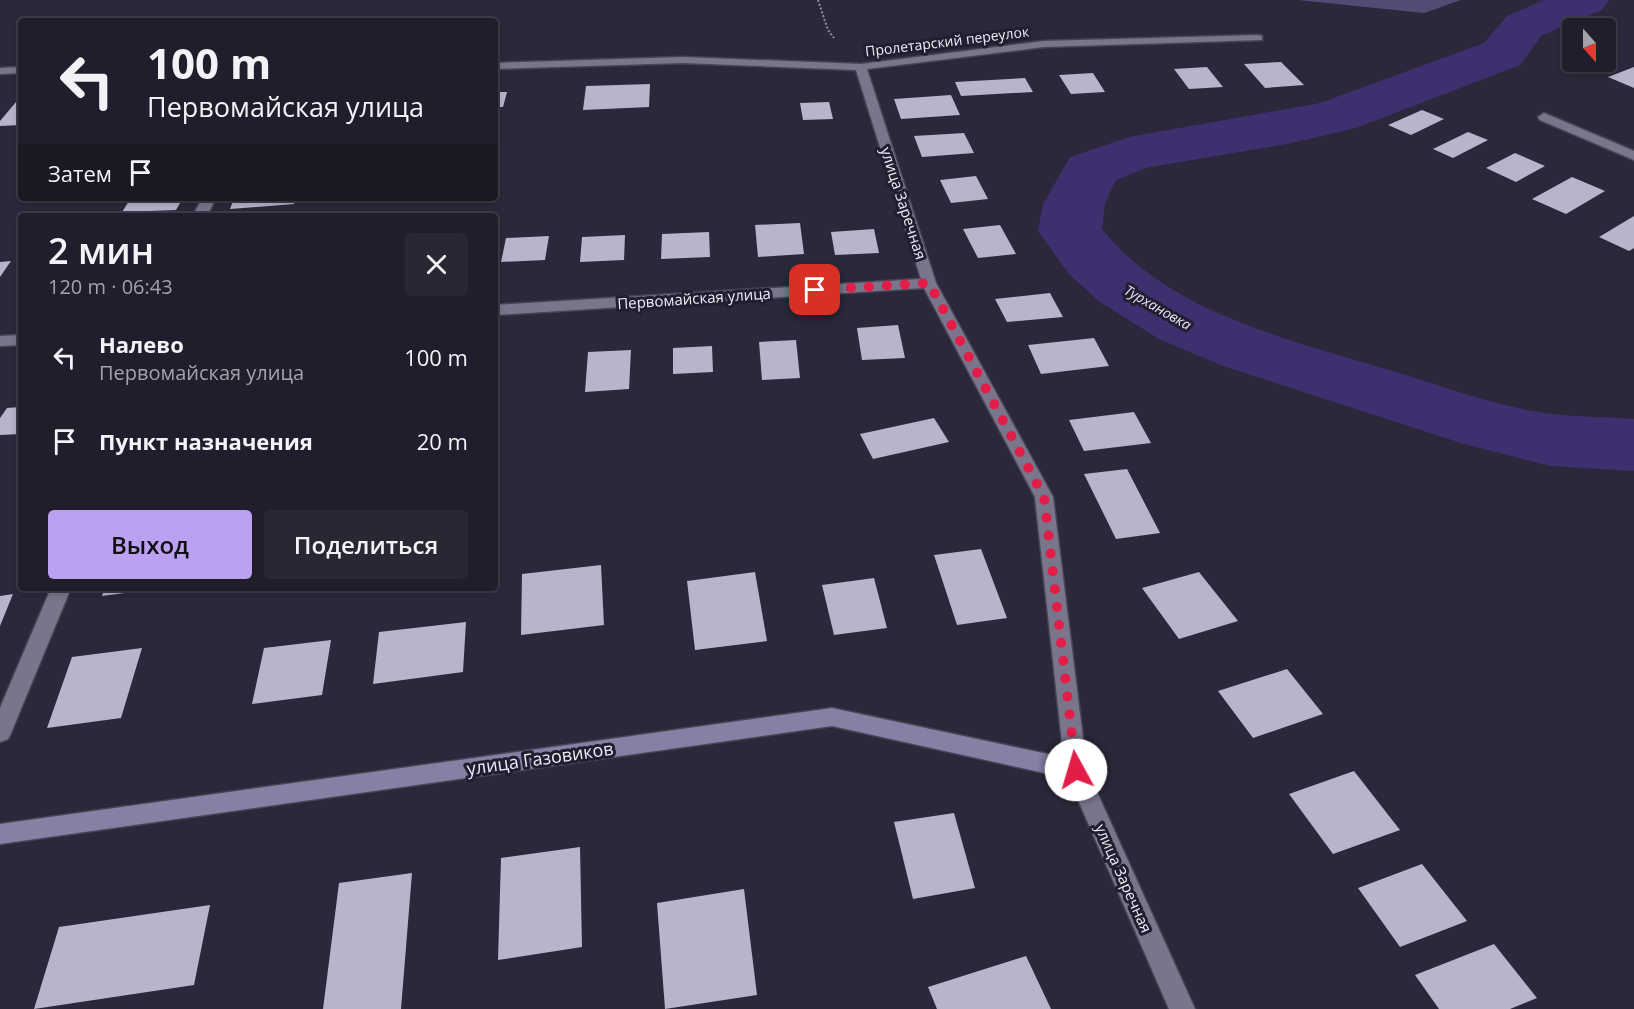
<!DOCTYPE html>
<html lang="ru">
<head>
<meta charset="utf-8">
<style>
	body { margin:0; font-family:"Open Sans",sans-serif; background:#282734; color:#f1f3f6; height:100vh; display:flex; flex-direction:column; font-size:22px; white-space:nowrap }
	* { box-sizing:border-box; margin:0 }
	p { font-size:20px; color:#a2a2a9 }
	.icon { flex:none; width:33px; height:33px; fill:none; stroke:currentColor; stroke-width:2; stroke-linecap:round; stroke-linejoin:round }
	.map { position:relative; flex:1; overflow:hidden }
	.details { position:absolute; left:18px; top:213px; width:480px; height:378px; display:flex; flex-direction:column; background:#201e2c; border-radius:6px; box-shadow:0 3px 9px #0003,0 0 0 2px #3d3c48 }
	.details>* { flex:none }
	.hud { position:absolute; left:18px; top:18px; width:480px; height:183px; border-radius:6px; box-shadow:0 3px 9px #0003,0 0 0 2px #3d3c48; background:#201e2c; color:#f1f3f6; overflow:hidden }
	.needle { width:39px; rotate:159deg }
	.fabs { position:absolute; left:1562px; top:18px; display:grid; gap:12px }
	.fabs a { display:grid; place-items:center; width:54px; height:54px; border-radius:6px; background:#201e2c; box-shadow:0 3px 9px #0003,0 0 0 2px #3d3c48; font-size:30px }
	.pin { position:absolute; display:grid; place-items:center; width:51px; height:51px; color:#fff; margin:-26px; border-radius:12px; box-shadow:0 3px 9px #0006 }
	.me { position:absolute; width:66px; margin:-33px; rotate:354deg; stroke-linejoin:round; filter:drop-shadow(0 0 4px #0008) }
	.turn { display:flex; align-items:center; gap:21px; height:126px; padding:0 30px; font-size:27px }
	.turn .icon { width:78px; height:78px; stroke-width:2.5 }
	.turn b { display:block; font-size:42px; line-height:51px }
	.then { display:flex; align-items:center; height:57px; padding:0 30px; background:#0003; gap:12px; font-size:22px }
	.round { display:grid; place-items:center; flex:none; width:63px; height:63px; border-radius:6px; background:#282734 }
	.headline { display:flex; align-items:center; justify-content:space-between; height:102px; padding:0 30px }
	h1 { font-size:36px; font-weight:600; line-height:45px }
	.action { display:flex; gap:12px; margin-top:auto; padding:12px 30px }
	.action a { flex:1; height:69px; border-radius:6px; background:#bca0f2; color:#111; font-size:24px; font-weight:600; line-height:69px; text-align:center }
	.action a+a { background:#282734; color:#f1f3f6 }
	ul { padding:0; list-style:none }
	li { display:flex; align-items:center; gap:18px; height:84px; padding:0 30px }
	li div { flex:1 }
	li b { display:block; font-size:22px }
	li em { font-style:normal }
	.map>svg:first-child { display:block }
</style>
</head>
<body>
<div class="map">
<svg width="1634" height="1009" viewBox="0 0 1634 1009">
	<rect width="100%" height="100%" fill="#2a283a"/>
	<path fill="#524c75" d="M1298,0H1461L1424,13Z"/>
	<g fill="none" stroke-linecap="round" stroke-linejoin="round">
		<path fill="#3e306e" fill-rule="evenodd" d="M1544,0H1609L1602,10L1541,36L1520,65L1356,128L1287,144L1145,168L1115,181L1105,204L1102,229C1170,315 1299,342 1399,373C1449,388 1501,408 1552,414C1579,417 1607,417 1634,419V471L1551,466L1464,444L1223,366L1159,339L1100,302L1069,274L1038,231L1043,204L1070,157L1129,137L1320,103L1484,43L1507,16Z"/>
	</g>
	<path fill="#b7b4cc" d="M1281,62L1304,85L1265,88L1244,64Z
		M1207,67L1223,87L1189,89L1174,69Z
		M1634,67V88L1608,77Z
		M1093,73L1105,92L1071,94L1059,75Z
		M1025,78L1033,92L961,96L955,82Z
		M650,84L649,107L583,110L586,86Z
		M495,92H507L503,107H495Z
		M951,95L960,115L901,119L894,99Z
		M16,102H21V125L0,126V121Z
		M829,102L833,119L803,120L800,103Z
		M1422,110L1444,119L1411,135L1388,125Z
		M1468,132L1488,140L1453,158L1433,149Z
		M964,133L974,153L922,157L914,136Z
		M1515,153L1545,166L1516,182L1486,168Z
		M976,176L988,199L951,203L940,180Z
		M1572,177L1605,191L1566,214L1532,199Z
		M131,198H183L176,210L122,212Z
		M234,198H296L294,204L230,209Z
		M1634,216V248L1629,251L1599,237Z
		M800,223L804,254L758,257L755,225Z
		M1000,225L1016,254L978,258L963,229Z
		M874,229L879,253L835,255L831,232Z
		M709,232L710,257L661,259L662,234Z
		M625,235L624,260L580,262L582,237Z
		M549,236L545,260L501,262L506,238Z
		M11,261L0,277V262Z
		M1050,293L1063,317L1007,322L995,299Z
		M898,325L905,358L862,360L857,328Z
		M1094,338L1109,366L1041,374L1028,345Z
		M796,340L800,378L762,380L759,342Z
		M712,346L713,372L673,374V348Z
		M631,350L629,389L585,392L588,352Z
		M21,407V434L0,435V418L7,408Z
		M1134,412L1151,443L1084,451L1069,420Z
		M934,418L949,442L873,459L860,434Z
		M1127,469L1160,533L1116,539L1084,474Z
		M981,549L1007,618L957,625L934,555Z
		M601,565L604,625L521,635L522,574Z
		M755,572L767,641L695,650L687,581Z
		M1199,572L1238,621L1179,639L1142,588Z
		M874,578L887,628L834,635L822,585Z
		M105,588H155L156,589L102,596Z
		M13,594L0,626V596Z
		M466,622L463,672L373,684L379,632Z
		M331,640L322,695L252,704L264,648Z
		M142,648L121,718L47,728L72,657Z
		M1287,669L1323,714L1253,738L1218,691Z
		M1354,771L1400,830L1333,854L1289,794Z
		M954,813L975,888L913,899L894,822Z
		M580,847L582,947L498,960L501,858Z
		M1422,864L1467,921L1400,947L1358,888Z
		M412,873L401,1009H323L339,883Z
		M744,889L757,995L665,1009L657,903Z
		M210,905L194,985L34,1009L59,927Z
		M1494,944L1537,998L1510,1009H1439L1415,975Z
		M1026,956L1051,1009H937L928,987Z"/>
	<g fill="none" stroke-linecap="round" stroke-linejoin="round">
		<defs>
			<path id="street" d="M1258,35L1262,36V40L1044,47L867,69L936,283L1053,497L1087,770L1195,1009H1169L1065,770L1035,497L924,288L495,315V305L921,279L856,70L683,63L495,69V63L683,57L861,64L1044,41Z
				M21,67V73L0,74V68Z
				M1544,113L1634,151V160L1540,120L1538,117Z
				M202,198H216L207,216H193Z
				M21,335V345L0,346V336Z
				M51,588H71L11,733L8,739L0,742V708Z"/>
			<path id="secondary" d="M832,708L1076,760L1084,763L1087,770L1084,777L1076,780L832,726L0,844V824Z"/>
		</defs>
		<use href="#street" stroke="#474554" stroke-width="3"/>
		<use href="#secondary" stroke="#474554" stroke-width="3"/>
		<path stroke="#908f9e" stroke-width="2" stroke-dasharray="2 2" stroke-linecap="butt" d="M818,0L828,30L834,38"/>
		<use href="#street" fill="#79768c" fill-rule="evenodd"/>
		<use href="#secondary" fill="#8580a4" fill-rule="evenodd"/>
	</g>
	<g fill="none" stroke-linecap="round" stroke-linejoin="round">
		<path stroke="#e11d48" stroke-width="10" stroke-dasharray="0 18" d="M815,290L929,283L1044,497L1076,770"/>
	</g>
	<g text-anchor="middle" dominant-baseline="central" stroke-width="6" stroke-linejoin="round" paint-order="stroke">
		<g font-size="14" fill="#ecebf7" stroke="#211e30">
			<text transform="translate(947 41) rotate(-7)">Пролетарский переулок</text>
		</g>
		<g font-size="14" font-style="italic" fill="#e4e2f5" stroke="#211e30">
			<text transform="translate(1158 307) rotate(30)">Турхановка</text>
		</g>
		<g font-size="15" fill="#ecebf7" stroke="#211e30">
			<text transform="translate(904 203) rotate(72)">улица Заречная</text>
			<text transform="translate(694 298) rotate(-4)">Первомайская улица</text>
			<text transform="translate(1124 878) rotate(66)">улица Заречная</text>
		</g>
		<g font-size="18" fill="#ecebf7" stroke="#211e30">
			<text transform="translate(540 758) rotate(-8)">улица Газовиков</text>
		</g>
	</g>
</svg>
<div class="fabs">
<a><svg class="needle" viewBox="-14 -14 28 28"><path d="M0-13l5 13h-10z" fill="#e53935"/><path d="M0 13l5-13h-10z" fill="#a2a2a9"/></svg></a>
</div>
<div class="pin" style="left:815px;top:290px;background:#d93025"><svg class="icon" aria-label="arrive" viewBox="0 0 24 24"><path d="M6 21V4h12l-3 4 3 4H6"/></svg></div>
<svg class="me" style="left:1076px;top:770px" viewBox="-20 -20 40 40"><circle r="19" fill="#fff"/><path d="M0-13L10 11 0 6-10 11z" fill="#e11d48"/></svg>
<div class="hud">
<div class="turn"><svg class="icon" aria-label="left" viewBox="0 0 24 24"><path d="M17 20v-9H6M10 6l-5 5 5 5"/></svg><div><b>100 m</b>Первомайская улица</div></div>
<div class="then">Затем<svg class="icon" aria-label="arrive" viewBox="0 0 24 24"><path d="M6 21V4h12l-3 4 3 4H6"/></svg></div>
</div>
<section class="details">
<div class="headline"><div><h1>2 мин</h1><p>120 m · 06:43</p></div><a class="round"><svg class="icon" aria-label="close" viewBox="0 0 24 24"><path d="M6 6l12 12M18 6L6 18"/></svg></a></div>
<ul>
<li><svg class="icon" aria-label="left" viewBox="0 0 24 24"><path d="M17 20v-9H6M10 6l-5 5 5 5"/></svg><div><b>Налево</b><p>Первомайская улица</p></div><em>100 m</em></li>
<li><svg class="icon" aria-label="arrive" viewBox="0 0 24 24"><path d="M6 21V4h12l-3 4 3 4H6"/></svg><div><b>Пункт назначения</b></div><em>20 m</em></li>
</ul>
<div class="action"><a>Выход</a><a>Поделиться</a></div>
</section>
</div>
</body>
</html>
